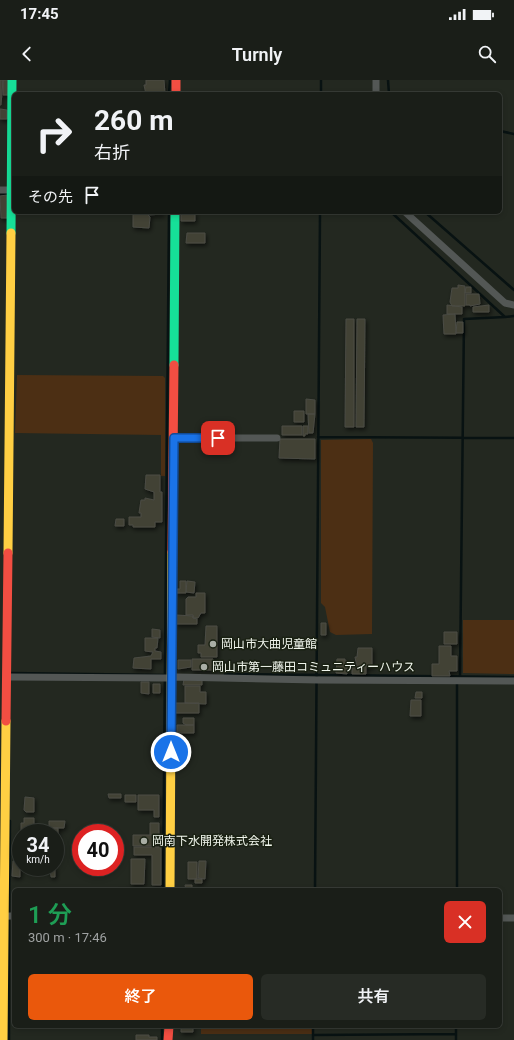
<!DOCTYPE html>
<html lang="ja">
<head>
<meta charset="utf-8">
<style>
	body { margin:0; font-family:Roboto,"Noto Sans JP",sans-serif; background:#272b25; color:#f1f3f6; height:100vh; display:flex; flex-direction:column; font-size:15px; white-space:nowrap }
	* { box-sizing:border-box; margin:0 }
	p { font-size:13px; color:#9fa2a2 }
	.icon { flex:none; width:22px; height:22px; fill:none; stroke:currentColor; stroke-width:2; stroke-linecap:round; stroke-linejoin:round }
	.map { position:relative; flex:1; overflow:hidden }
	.side { position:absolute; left:12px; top:808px; width:490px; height:140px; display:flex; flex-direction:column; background:#1a1e18; border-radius:6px; box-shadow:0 2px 6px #0003,0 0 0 1px #383c37 }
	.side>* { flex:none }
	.top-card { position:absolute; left:12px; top:12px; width:490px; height:122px; border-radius:6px; box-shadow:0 2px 6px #0003,0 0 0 1px #383c37; background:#1a1e18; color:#f1f3f6; overflow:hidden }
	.speed { position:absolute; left:12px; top:744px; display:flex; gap:8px; font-size:20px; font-weight:700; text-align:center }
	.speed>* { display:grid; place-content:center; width:52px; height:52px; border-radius:50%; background:#1a1e18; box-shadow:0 2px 6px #0003,0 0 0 1px #383c37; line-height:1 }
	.speed small { font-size:10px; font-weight:400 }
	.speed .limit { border:6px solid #d22; background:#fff; color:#111 }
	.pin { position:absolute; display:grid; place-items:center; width:34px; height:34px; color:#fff; margin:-17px; border-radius:8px; box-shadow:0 2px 6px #0006 }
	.me { position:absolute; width:44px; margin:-22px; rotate:0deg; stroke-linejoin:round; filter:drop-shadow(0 0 3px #0008) }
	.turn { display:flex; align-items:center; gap:14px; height:84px; padding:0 16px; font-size:18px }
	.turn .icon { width:52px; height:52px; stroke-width:2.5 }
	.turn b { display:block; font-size:28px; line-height:34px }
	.then { display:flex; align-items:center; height:38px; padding:0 16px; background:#0003; gap:8px; font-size:15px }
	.round { display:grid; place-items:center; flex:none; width:42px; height:42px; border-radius:6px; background:#272b25 }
	.head { display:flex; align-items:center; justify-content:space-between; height:68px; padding:0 16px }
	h1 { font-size:24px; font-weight:600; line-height:30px; color:#1e9e55 }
	.primary-button { display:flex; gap:8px; margin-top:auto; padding:8px 16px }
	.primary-button a { flex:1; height:46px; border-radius:6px; background:#ea580c; color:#fff; font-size:16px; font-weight:600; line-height:46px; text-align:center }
	.primary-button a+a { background:#272b25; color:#f1f3f6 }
	.status { display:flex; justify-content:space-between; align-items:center; height:28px; padding:0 20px; background:#1a1e18; direction:ltr }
	.status svg { height:11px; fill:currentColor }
	header { display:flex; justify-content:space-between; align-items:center; height:52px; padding:0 16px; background:#1a1e18; font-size:18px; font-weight:600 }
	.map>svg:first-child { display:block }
</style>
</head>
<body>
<div class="status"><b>17:45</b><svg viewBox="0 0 49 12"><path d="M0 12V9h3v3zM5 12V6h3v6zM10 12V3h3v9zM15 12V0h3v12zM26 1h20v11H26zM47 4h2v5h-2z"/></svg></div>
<header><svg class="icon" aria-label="back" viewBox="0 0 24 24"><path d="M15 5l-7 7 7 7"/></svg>Turnly<svg class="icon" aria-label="search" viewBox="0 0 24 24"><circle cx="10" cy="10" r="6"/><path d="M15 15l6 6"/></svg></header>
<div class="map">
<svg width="514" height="960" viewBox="0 0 514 960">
	<defs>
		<filter id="shadow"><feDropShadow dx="1.5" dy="2.5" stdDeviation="2" flood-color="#0009"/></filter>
	</defs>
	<rect width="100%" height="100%" fill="#232820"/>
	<path fill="#4c2f14" d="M17,295L163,296L165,298V396H161V355L15,353Z
		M371,359L373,363L372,554L336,555L330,552L325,527L321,523V360Z
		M463,540H514V594L463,593Z
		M201,946H312V954H201Z"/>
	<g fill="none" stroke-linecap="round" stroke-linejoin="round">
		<path stroke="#081212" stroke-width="2.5" d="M388,0L389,14
			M169,14L170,0
			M321,14V0
			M500,51L514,54
			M0,114H7
			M391,132L505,237L514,236
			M425,132L514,210
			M318,357L514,358
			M10,593L164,595
			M225,594L514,597
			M460,596L464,239L505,237
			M457,603V810
			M163,810L169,132
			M315,810L320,132
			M9,832L10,741
			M313,955L456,954
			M9,960V841
			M162,960V946
			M313,960V946
			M456,960V946"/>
	</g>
	<path fill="#424235" stroke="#4a4b44" filter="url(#shadow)" d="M0,0H3L1,25H0Z
		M3,0H9V15H3Z
		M146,0H164L165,14H146L144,5H146Z
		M0,29L7,30V39H0Z
		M7,115L8,138H1L0,116Z
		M142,132H163V134L148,135L150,137L149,148L133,147V134Z
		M181,133H195V141H181Z
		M187,153H205V163H186Z
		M458,205L465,206V226H452L450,222L452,208H458Z
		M466,207H471V213H465Z
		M466,214H479L480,224L470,226V225H466Z
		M447,225L462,227V234H447Z
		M489,225V232H473V227Z
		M455,234L456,254H444L443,235Z
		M346,239H354V347H345Z
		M357,239H365L364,347H356Z
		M457,242H463V253H456Z
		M306,319L315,320V334H306Z
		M294,331H304V342H294Z
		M308,334H315L313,353H309Z
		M282,346H302V355H282Z
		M303,346H308V354H305V356H303Z
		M280,359H315V379L279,378Z
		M146,395H160V412H162V442H155V447H133V445H129V437H141V433H139L141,420H145V418L154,420V412L145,409Z
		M116,439H124V446H115Z
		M180,501H186V513H176L177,509H180Z
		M187,501L195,502L194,513L186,512Z
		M196,513H205V533H201L198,538H193V535H186V519L188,517H196Z
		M176,535L193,536V538L197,539V544H176Z
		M321,543H326V555H321Z
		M206,546H217V577H201V573H198V565H205Z
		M152,549L160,550V558L152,557Z
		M444,552H457V564H444Z
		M145,558H158L157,568H155V571L161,572V579H151V589L133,588L134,578L151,576L153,572L145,571Z
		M439,566H451V576H457V591H449L450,596H432V584H439Z
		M358,568H372V587H367L366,585V594H352V587H357L355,577H357Z
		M192,579H213V583H216V590H192Z
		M337,579H345V581H347V594L336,593Z
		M178,580H191V587L178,589Z
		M184,599H202V605H183Z
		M141,602H149V614L141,613Z
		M153,604H160V613H153Z
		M185,606H200V612H206V624L185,623Z
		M416,612H422V618H415Z
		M411,620H421V636H410Z
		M175,623H199V633H175Z
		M183,638H194V645H186L183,643Z
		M177,645H194V653H177Z
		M108,714H121V718H109Z
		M125,715H136V722H125Z
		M138,715H159V737H154V730H138Z
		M25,717L34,718V732H26L24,730Z
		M24,738H34V753H21V743H24Z
		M49,741H65L64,748H49Z
		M150,743H159V757L150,755Z
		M49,748H58V755H55V753H49Z
		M133,755H156V766H133Z
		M134,767H161V805H152V775H134Z
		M131,779H145L144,804H131Z
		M13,781H20V797L12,796Z
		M199,781H206L205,799L198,798Z
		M188,782H197V799H188Z
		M55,787V797H51L50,788Z
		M195,799H202V803H195Z
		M185,805H192V810H186Z
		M118,808H136V810H118Z
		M181,946H193V952H181Z
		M136,955H149V957H157V960H136Z"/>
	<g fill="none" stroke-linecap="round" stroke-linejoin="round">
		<path stroke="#535755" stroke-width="7" d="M376,0V14
			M0,110H10
			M405,132L505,223L514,225
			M173,358H277
			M9,597L167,598L176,597L318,600L514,601
			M0,836H14
			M500,838H514"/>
		<path stroke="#16e098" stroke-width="9" d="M11,153L12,0
			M174,285L175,132"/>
		<path stroke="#ffcf43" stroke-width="9" d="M8,473L11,153
			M170,810L172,472
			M3,960L6,641"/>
		<path stroke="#f24e42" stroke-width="9" d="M176,0V14
			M172,472L174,285
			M6,641L8,473
			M168,960L169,946"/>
	</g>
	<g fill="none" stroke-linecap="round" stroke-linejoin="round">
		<defs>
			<path id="route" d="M171,672L174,358H218"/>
		</defs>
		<use href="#route" stroke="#114b97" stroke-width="10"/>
		<use href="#route" stroke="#1a73e8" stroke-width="7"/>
	</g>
	<g fill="#a9aea5" stroke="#1a2113" stroke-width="1.5">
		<circle cx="213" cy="564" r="4"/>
		<circle cx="204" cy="587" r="4"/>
		<circle cx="144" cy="761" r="4"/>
	</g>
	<g text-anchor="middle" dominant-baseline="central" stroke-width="3" stroke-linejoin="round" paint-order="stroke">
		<g font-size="12" fill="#f1f6ed" stroke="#1a2113" text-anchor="start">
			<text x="221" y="564">岡山市大曲児童館</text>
			<text x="212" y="587">岡山市第一藤田コミュニティーハウス</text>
			<text x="152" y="761">岡南下水開発株式会社</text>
		</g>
	</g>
</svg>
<div class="speed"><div>34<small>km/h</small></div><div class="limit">40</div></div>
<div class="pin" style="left:218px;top:358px;background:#d93025"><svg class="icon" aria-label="arrive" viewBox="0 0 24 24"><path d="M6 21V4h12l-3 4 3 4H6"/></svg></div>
<svg class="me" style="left:171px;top:672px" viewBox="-20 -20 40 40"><circle r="17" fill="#1a73e8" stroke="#fff" stroke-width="3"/><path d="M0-11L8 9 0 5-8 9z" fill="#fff"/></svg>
<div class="top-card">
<div class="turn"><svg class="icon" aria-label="right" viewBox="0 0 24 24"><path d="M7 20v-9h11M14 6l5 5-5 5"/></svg><div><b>260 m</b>右折</div></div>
<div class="then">その先<svg class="icon" aria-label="arrive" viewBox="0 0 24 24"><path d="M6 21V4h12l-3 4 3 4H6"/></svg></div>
</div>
<section class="side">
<div class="head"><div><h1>1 分</h1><p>300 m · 17:46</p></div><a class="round" style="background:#d93025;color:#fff"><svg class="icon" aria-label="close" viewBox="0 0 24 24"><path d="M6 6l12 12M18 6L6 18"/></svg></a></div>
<div class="primary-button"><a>終了</a><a>共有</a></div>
</section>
</div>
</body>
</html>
